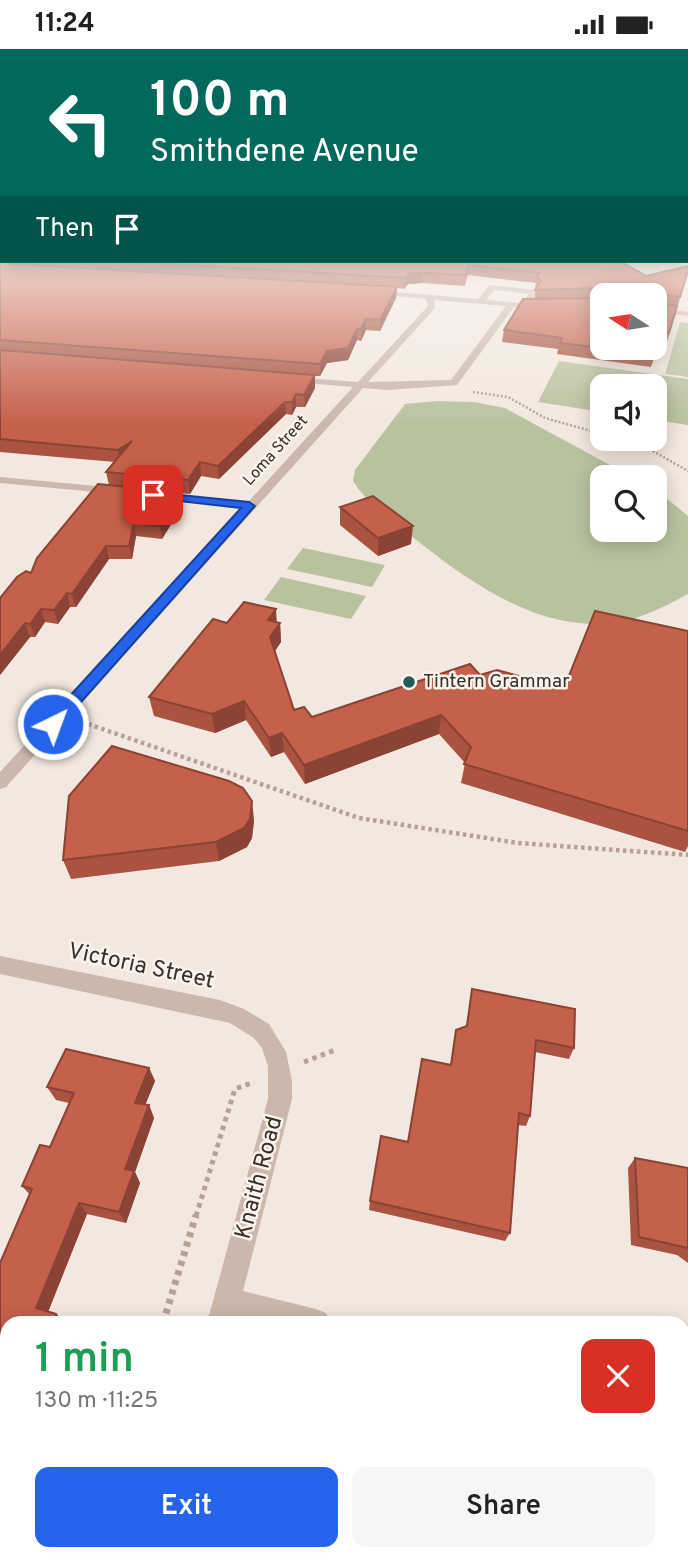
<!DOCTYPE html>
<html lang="en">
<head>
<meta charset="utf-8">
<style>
	body { margin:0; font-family:Overpass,sans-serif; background:#f6f6f6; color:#222; height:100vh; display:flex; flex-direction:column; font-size:26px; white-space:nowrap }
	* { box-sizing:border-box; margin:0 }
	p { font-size:23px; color:#767676 }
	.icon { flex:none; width:38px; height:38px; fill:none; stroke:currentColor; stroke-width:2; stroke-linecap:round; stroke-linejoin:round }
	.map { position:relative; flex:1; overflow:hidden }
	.drawer { position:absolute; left:0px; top:1267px; width:690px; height:245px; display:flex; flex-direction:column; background:#fff; border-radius:21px 21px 0 0; box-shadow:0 4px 18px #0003 }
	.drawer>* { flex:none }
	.guide { position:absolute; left:0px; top:0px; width:690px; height:214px; box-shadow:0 4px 18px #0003; background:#00695c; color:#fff; overflow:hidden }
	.needle { width:46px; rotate:282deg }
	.fabs { position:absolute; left:590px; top:234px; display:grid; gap:14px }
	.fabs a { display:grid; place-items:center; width:77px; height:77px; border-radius:14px; background:#fff; box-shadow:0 4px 18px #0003; font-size:35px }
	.pin { position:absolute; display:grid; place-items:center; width:60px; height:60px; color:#fff; margin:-30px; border-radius:14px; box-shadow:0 4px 10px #0006 }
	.me { position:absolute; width:77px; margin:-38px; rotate:42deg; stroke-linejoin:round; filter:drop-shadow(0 0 5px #0008) }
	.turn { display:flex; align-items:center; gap:24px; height:147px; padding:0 35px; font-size:32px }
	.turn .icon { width:91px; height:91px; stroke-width:2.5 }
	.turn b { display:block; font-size:49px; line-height:60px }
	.then { display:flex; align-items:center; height:66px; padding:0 35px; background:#0003; gap:14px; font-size:26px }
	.round { display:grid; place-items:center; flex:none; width:74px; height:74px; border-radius:14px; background:#f6f6f6 }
	.headline { display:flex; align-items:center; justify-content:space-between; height:119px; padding:0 35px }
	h1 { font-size:42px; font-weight:600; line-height:52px; color:#1e9e55 }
	.button { display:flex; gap:14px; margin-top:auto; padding:14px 35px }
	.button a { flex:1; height:80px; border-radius:14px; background:#2563eb; color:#fff; font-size:28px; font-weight:600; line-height:80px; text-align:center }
	.button a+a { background:#f6f6f6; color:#222 }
	.status { display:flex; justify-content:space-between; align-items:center; height:49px; padding:0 35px; background:#fff; direction:ltr }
	.status svg { height:19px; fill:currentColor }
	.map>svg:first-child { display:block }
</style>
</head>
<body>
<div class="status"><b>11:24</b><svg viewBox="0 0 49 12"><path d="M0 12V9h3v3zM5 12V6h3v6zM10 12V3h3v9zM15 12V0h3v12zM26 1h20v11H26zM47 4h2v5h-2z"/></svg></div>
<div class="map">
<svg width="688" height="1512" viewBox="0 0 688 1512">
	<rect width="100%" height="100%" fill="#f3e8df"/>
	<path fill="#b9c29f" d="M680,273L688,274V328L665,325Z
		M559,312L688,330V376L655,371L654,338H602V363L538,353Z
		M437,352L474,353L505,359L634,429H602V481H654L655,440L688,467V545C666,557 643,569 618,573C546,585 478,539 424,497C399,477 370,459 353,432L355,421L405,355Z
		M303,499L385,516L372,538L287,520Z
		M281,528L366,547L351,570L264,551Z"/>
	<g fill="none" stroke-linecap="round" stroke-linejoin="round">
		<path stroke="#b7a195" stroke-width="2.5" stroke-dasharray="2 2" stroke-linecap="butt" d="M473,343L508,348L545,369L602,385
			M619,390L644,397L688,422"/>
		<path stroke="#b7a195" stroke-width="4.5" stroke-dasharray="3.5 3.5" stroke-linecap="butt" d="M88,675L359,769L518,794L688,806"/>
		<path stroke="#b7a195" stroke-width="5" stroke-dasharray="4.5 4.5" stroke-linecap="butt" d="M304,1013L335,1001
			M196,1167L235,1040L254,1033"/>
		<path stroke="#b7a195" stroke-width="7" stroke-dasharray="5 5" stroke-linecap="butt" d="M163,1274L196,1166
			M89,1512L91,1505"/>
		<path fill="#cbb7ab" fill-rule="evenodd" d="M489,236L537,241L529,255L544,258L540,260L514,258L457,336L388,341L363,339L6,738L0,740V723L242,460L159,449L153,446L155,444L248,453L353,338L293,333L290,332V328L358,333L428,257L426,250L374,245L371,241L478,250ZM494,241L529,245L521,254L486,251ZM434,251L506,257L451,331L368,333L435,259Z
			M654,258L688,263V267L654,263Z
			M0,428L117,439L123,442L117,445L0,434Z
			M0,907L220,951L244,960L269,975L286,1003L292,1032V1050L243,1242L316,1260L326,1264L330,1274H264L236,1267L235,1274H207L268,1050V1017L262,999L254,989L230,974L0,925Z
			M682,1350L688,1351V1379H682Z
			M142,1505H174L172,1512H140Z"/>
	</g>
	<path fill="#a95340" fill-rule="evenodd" d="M0,165H2V212H620L646,227L687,226L666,296L659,295L651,318L557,305L558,300L502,293L504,281L534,250L536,239L535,238L536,234L468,226L465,237L422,234L408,235L404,240L397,239L396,249L380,282L366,281L361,292L357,291L348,311L327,314L320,327H315V339L305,358H296L292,366L286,365L219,430L201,427L190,445L181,444L183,456L162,490L136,487L132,510H109L76,558H70L58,575L45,573L35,588H30L0,626L31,524L109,436L106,423L115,413L0,403ZM602,247H654L602,299Z
		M340,458L411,495L378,507L340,476Z
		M227,574H280L281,593L275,602L294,661L312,668L480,626L564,639L688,582V797L685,803L461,734L465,714L439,685L305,735L284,703L271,708L246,671L215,684L154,667L149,648Z
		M254,771L252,789L247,798L219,812L71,830L63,811Z
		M472,940L574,999L569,1010L535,1003L530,1067L526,1077L518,1076L510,1184L505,1192L369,1161L370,1152L408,1093L451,1016L456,981L466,978Z
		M149,1019L155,1032L145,1056H149L154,1069L135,1123L140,1134L126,1174L87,1165L48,1263L56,1265L66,1273L65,1274H7V1377L0,1375V1214L30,1146L22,1137L50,1098L69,1054L56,1051L47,1038Z
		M635,1109L688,1119V1214L677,1206L631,1196L628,1119Z"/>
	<path fill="#8a4334" d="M409,224H423L422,234L408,235L404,240L405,229Z
		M397,238L396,249L380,282V271Z
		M366,270V281L361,292V280Z
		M357,280V291L348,311L327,314L320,327V315L327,302Z
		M315,326V339L305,358L304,346Z
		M296,345V358L292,366V353Z
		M285,353L286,365L219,430L218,417Z
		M132,392L121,414L118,401Z
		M200,413L201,427L190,445L188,431Z
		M181,443L183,456L162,490L160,477Z
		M134,474L136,487L132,510L129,497Z
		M413,477L411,495L378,507V489Z
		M106,497L109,510L76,558L72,545Z
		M67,544L70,558L58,575L54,561Z
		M41,560L45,573L35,588L30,575Z
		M276,560L277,577L280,574L281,593L271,607L268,571Z
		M25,574L30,588L0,626V606Z
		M244,652L246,671L215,684L212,665Z
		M441,666L439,685L305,735L304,716Z
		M282,684L284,703L271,708L269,689Z
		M252,752L254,771L252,789L247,798L219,812L216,793Z
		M149,1019L155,1032L141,1066L135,1054Z
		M149,1056L154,1069L135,1123L140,1134L126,1174L119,1163L125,1120Z
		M79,1154L87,1165L46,1268L36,1259Z
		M56,1265L66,1273L65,1274H53Z
		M7,1350V1377L0,1374V1368Z
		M0,1433L7,1436V1439L0,1458Z"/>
	<path fill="#c5604b" stroke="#8a4334" stroke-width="2" d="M0,165H2V205L0,204Z
		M119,212H620L646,227L688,217V222L680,248L657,245L654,247H606V241L597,239L535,241L541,232L537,228L539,224L469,216L466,226L423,224H409L405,229Z
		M0,214L397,238L380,271L366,270L361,280H357L348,299L327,302L320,315L0,291Z
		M602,249V299L560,294L562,289L504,281L523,250Z
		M654,249L656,255L677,257L669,284L662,283L654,306L602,299H654Z
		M0,301L315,326L304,346L296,345L292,353H285L218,417L200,413L188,431L106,423L132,392L118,401L0,390Z
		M98,435L181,443L160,477L134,474L129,497H106L72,545L67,544L54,561L41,560L30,575L25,574L0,606V549L17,528L26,522L31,524L37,509Z
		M373,447L413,477L378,489L340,458Z
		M244,553L276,560L268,571L280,574L270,588L294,661L304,658L312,668L470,615L480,626L497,621L564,639L595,562L688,582V782L464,715L471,698L441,666L304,716L282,684L269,689L244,652L212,665L149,648L213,570L227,574Z
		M112,697L229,732L243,739L252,752L250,770L244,779L216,793L63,811L69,747Z
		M472,940L575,960L574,999L536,991L530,1067L519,1064L510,1184L370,1152L381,1087L408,1093L422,1010L451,1016L456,981L467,977Z
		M66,1000L149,1019L135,1054L149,1056L125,1120L134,1122L119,1163L79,1154L36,1259L56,1265L53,1274H7V1350L0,1368V1214L32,1140L22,1137L40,1096L50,1098L74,1044L47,1038Z
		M635,1109L688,1119V1199L639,1188Z
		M355,1505H653L681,1512H353Z"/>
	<linearGradient id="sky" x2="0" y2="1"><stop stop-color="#7db2d1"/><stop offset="0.44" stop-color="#faf5f1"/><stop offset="1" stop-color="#faf5f1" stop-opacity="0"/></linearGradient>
	<rect width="688" height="376" fill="url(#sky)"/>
	<path fill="#2563eb" stroke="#184099" stroke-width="2" d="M150,443L249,453L255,457L59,678H48V671L241,459L153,449L150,448Z"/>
	<circle fill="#1f5b5a" stroke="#faf3ec" stroke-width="2.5" cx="409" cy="633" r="7"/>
	<g text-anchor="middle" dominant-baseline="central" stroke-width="5" stroke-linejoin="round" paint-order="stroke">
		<g font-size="16" fill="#392e2a" stroke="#faf3ec">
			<text transform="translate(276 402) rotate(-48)">Loma Street</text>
		</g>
		<g font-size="19" fill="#392e2a" stroke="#faf3ec" text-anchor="start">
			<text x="423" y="633">Tintern Grammar</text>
		</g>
		<g font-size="23" fill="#392e2a" stroke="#faf3ec">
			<text transform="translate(141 918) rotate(12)">Victoria Street</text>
			<text transform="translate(260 1129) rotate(-75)">Knaith Road</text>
		</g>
	</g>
</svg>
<div class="fabs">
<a><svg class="needle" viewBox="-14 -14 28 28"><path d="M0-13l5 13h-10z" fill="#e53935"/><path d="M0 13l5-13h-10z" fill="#767676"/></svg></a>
<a><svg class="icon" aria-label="sound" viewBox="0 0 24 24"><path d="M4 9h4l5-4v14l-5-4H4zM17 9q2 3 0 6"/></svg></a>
<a><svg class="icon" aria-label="search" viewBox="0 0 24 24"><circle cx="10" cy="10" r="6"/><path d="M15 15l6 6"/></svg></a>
</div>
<div class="pin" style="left:153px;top:446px;background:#d93025"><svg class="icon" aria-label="arrive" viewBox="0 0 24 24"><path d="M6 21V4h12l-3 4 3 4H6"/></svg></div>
<svg class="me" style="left:53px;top:675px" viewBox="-20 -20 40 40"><circle r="17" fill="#2563eb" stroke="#fff" stroke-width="3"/><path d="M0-11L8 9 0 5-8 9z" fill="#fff"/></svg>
<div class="guide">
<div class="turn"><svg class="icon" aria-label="left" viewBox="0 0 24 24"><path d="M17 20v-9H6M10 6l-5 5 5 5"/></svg><div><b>100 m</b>Smithdene Avenue</div></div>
<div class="then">Then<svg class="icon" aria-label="arrive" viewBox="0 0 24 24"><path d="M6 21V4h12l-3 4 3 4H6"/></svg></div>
</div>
<section class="drawer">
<div class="headline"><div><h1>1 min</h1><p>130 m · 11:25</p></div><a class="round" style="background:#d93025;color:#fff"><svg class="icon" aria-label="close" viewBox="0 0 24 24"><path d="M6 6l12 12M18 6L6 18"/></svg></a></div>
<div class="button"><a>Exit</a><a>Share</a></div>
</section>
</div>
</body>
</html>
